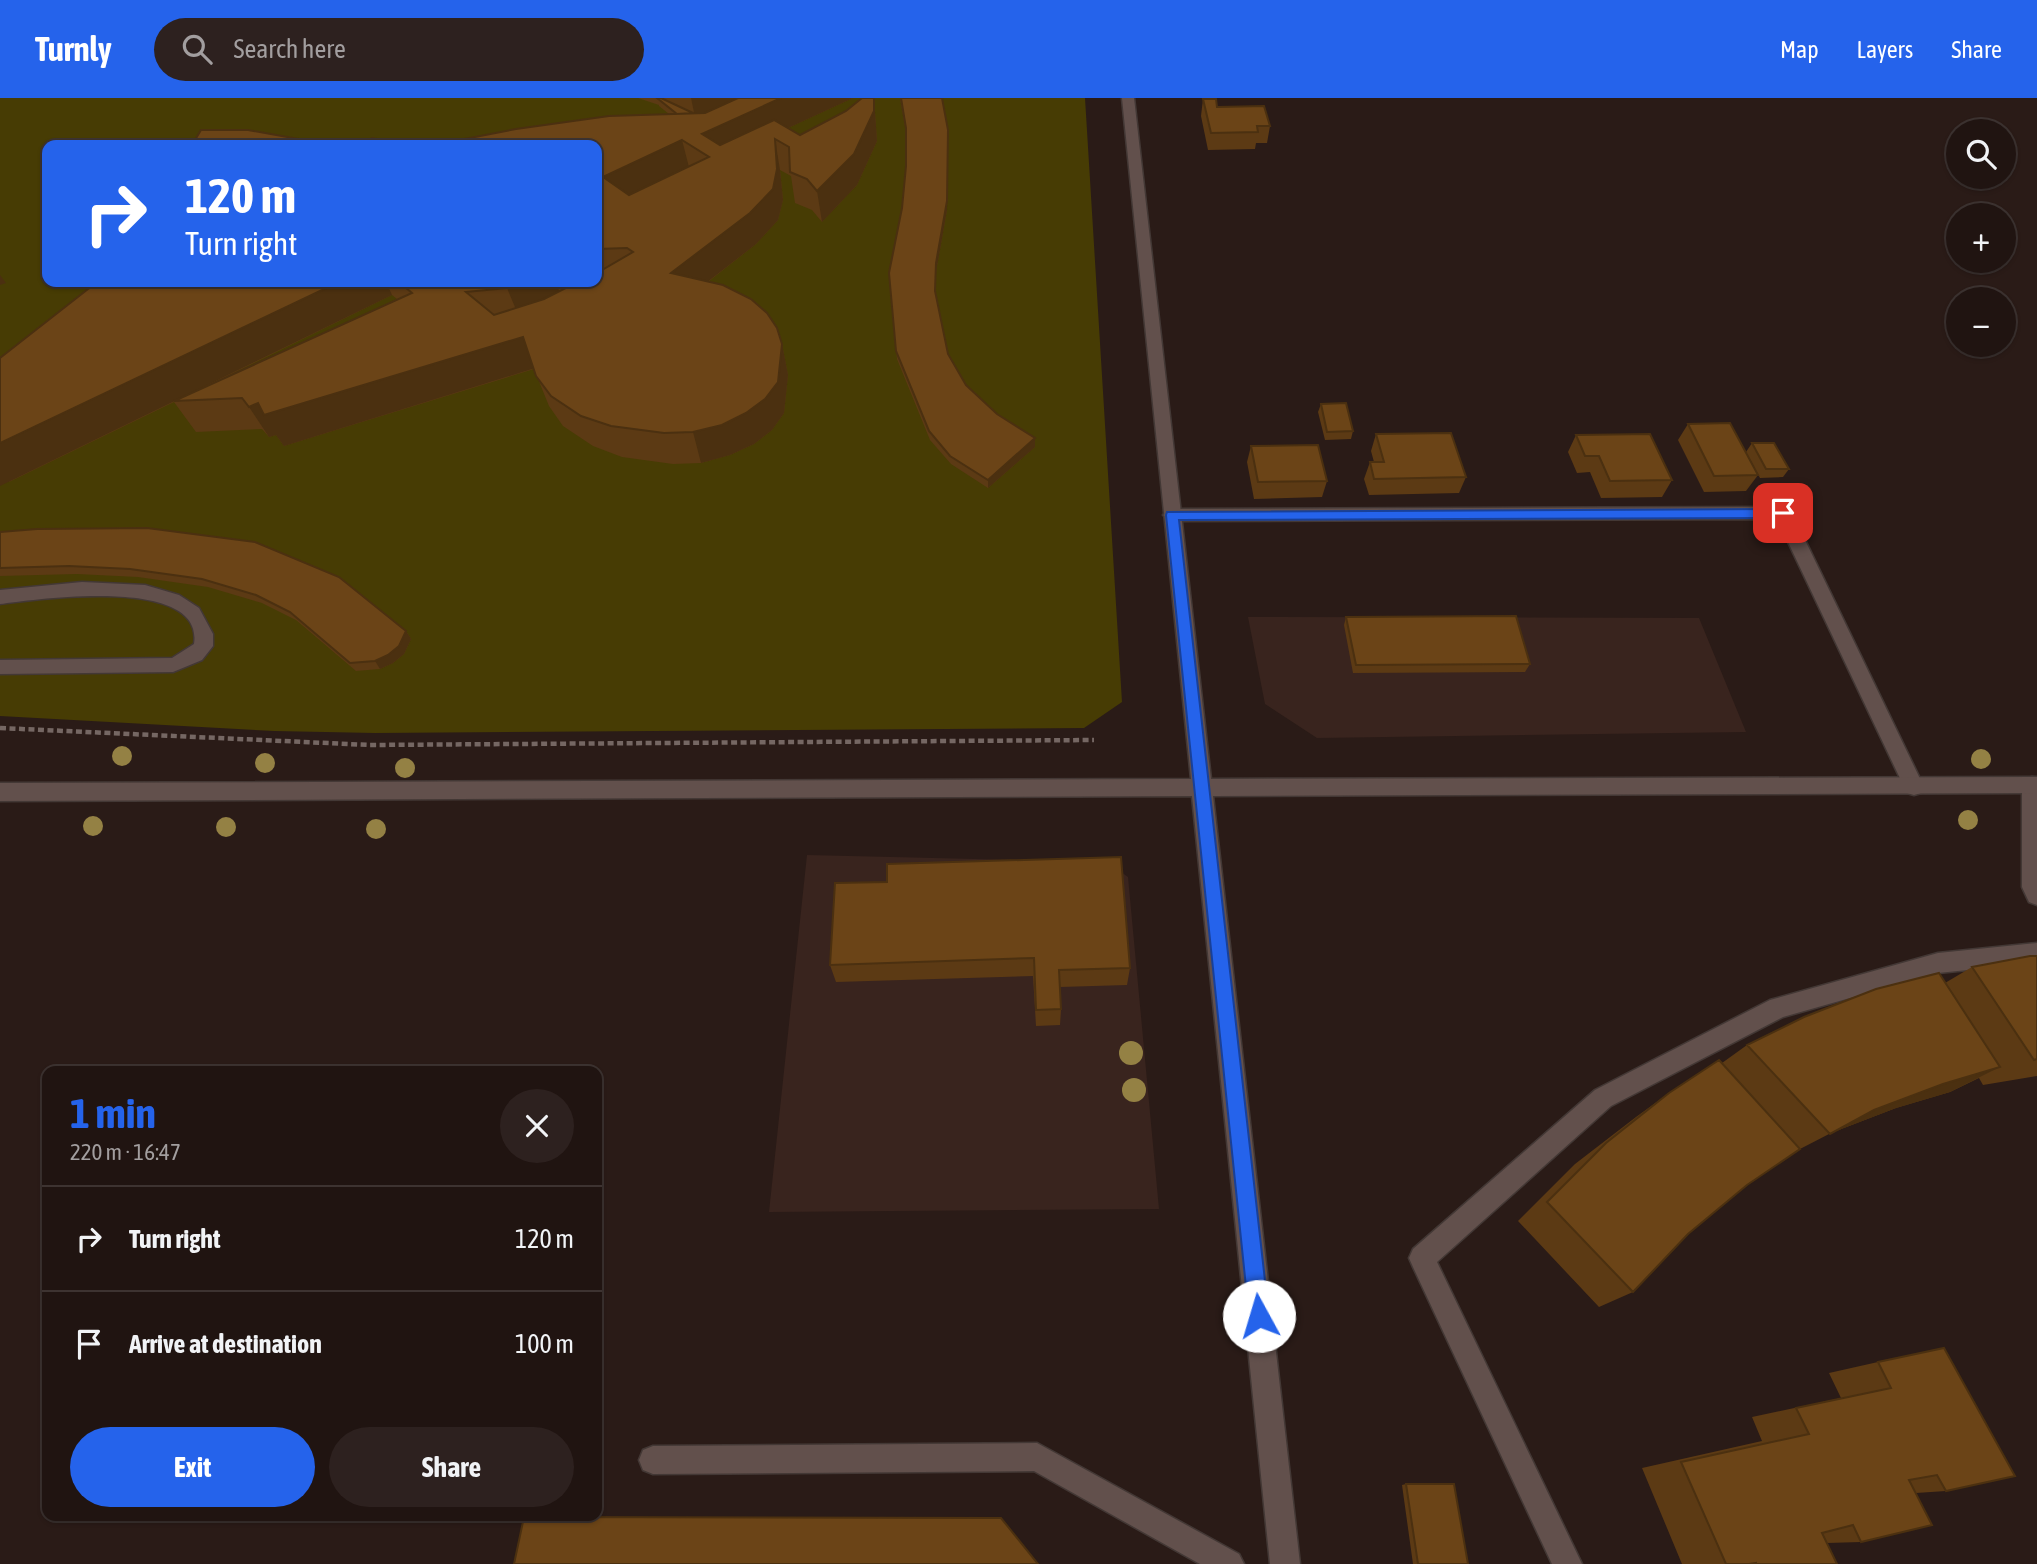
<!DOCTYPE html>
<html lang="en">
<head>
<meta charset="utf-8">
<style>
	body { margin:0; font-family:"Asap Condensed",sans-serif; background:#2d211f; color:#f1f3f6; height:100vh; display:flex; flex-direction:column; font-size:26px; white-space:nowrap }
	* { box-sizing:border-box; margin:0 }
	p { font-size:23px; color:#a29e9f }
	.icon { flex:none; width:38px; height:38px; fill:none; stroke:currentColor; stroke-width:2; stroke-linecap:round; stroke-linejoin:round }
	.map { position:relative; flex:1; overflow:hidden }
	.sheet { position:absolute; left:42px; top:968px; width:560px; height:455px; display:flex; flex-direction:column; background:#201411; border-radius:14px; box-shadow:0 2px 5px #0004,0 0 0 2px #3d3331 }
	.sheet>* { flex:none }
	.hud { position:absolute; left:42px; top:42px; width:560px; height:147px; border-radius:14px; box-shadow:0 2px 5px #0004,0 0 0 2px #3d3331; background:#2563eb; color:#fff; overflow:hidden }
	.controls { position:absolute; left:1946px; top:21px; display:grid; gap:14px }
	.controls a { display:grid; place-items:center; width:70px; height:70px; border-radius:50%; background:#201411; box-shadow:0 2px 5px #0004,0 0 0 2px #3d3331; font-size:35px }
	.pin { position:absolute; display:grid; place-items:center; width:60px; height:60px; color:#fff; margin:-30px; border-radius:14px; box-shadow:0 4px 10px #0006 }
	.me { position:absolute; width:77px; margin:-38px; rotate:354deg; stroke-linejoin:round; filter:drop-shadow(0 0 5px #0008) }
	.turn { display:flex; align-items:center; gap:24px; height:147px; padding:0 28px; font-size:32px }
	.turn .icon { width:91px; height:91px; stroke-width:2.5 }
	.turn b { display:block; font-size:49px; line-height:60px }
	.round { display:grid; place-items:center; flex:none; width:74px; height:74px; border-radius:37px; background:#2d211f }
	.summary { display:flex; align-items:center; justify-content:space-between; height:119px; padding:0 28px }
	h1 { font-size:42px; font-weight:700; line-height:52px; color:#2563eb }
	.action { display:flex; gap:14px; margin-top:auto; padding:14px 28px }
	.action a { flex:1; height:80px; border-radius:42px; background:#2563eb; color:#fff; font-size:28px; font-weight:700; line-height:80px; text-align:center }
	.action a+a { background:#2d211f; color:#f1f3f6 }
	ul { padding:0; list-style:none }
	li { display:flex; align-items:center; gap:21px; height:105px; padding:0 28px; border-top:2px solid #3d3331 }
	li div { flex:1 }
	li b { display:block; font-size:26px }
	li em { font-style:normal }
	header { display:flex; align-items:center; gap:42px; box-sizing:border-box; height:98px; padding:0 35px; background:#2563eb; color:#fff }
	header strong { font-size:33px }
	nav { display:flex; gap:38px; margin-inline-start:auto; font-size:24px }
	.search { width:490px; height:63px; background:#2d211f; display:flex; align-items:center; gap:18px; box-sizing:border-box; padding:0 24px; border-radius:38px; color:#a29e9f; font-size:26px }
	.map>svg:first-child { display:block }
</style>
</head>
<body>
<header>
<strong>Turnly</strong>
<div class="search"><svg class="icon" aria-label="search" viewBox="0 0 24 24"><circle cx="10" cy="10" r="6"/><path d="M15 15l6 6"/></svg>Search here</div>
<nav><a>Map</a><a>Layers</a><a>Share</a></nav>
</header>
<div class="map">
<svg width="2037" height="1466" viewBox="0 0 2037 1466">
	<rect width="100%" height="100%" fill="#2a1b17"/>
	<path fill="#39241e" d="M1248,519L1699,520L1746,634L1317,640L1265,606Z
		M807,757L1107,764L1128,779L1159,1111L769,1114Z"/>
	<path fill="#473c04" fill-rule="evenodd" d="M0,0H1085L1122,604L1084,630L375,635L274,633L0,618ZM47,47H597V184H47Z"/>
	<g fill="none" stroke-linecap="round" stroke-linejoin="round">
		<defs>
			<path id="lane" d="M82,484L145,487L179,497L199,510L213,536V548L202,562L173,574L0,576V562L172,560L194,546C205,477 36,501 0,506V492Z
				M1037,1345L1239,1456L1244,1466H1200L1034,1373L653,1376L643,1372L639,1362L643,1352L653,1348Z"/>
			<path id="street" d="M1783,409L1792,415L1924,689L1921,695L1914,697L1907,695L1777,421L1172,423L1163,417L1172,411Z
				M2032,679L2037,680V807L2029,804L2022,789V687L2025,681Z
				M2037,845V865L1938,875L1783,919L1611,1008L1437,1164L1582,1466H1552L1413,1169L1409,1160L1413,1151L1595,992L1770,902L1938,855Z"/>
			<path id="secondary" d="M1122,0H1134L1211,681L2037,679V695L1213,698L1300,1466H1270L1192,698L0,703V685L1191,681Z"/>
		</defs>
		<use href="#lane" stroke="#433835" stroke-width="3"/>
		<use href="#street" stroke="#433835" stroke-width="3"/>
		<use href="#secondary" stroke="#433835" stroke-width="3"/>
		<path stroke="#756763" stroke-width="4.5" stroke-dasharray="6 3.5" stroke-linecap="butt" d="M0,630L370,647L1094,642"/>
		<use href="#lane" fill="#62504c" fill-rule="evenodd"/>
		<use href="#street" fill="#62504c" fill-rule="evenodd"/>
		<use href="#secondary" fill="#62504c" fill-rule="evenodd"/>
	</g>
	<g fill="#948144">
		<circle cx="122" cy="658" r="10"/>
		<circle cx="1981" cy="661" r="10"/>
		<circle cx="265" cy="665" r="10"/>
		<circle cx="405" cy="670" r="10"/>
		<circle cx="1968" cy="722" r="10"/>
		<circle cx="93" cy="728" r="10"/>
		<circle cx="226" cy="729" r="10"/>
		<circle cx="376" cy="731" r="10"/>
		<circle cx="1131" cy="955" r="12"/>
		<circle cx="1134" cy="992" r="12"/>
	</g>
	<path fill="#5c3a14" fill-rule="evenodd" d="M638,0H853L788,30L800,37L874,0L877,43L857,87L822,124L812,112L795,105L791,78L780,72L783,102L778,122L756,146L708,184L782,246L788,277L784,315L772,332L754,346L730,357L701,365L673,366L622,359L593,348L563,328L549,308L534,271L284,348L276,337L269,339L262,331L196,334L174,304L9,384L97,184H597L408,47L449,44L669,16L659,8V7ZM392,197L397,201L205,289Z
		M900,0H942L948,32L947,112L936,174V197L948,256L966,287L997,316L1035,340V349L988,390L951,366L930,342L897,261L889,175L902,110L906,68V35Z
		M1203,1L1217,9L1270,28L1267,45H1256L1255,51L1208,52L1201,18Z
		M1321,306L1353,333L1351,341L1325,342L1318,314Z
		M1688,326L1758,377L1746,393L1704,394L1678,342Z
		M1376,336L1466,379L1459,395L1369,397L1364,381L1370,364H1374L1371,353Z
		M1576,337L1672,382L1662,399L1601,400L1590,374L1577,375L1568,354Z
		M1752,345L1789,371L1783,379L1760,380L1746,354Z
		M1251,348L1327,383L1322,399L1254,401L1247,364Z
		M37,431L406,533L411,541L404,556L393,565L380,571L356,573L296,522L262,505L208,489L138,479L77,476L0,478V434Z
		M1346,519L1530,566L1525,574L1353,575L1344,527Z
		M835,785L1130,870L1127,887L1060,889L1061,911L1060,927L1036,928L1033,878L836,884L830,867Z
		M2037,858V978L1983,987L1979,980L1950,994L1896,1010L1831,1035L1800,1051L1747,1087L1688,1136L1633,1194L1599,1209L1518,1123L1575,1066L1636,1019L1669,995L1722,965L1747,947L1945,885L1972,869Z
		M1878,1264L1946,1393L1916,1395L1861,1444L1827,1445L1837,1466H1682L1642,1370L1762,1343L1752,1319L1841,1300L1829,1275Z
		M1406,1386L1468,1466H1413L1402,1387Z"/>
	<path fill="#4b3010" d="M691,0H751L696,24Z
		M781,0H853L710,66L702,36Z
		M874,0L877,43L857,87L822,124L817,93Z
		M948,32L947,112L936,174L935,202L936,165Z
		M775,41L780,72L783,102L778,122L756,146L679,206L671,175Z
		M682,42L690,73L612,110L603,79Z
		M597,151L607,182L597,184Z
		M0,177L6,185L0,187Z
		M339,184H386L392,197L0,388V345Z
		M532,184H556L564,206L520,221L507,190Z
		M523,239L535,270L284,348L276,337L269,339L249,309L258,305Z
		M782,246L788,277L784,315L772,332L754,346L730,357L701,365L693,334Z
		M1035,340V349L988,390V382Z
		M406,533L411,541L404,556L393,565L380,571L375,563Z
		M2000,969L1950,994L1896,1010L1831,1035L1874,1012L1943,986Z"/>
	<path fill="#6b4417" stroke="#4b3010" stroke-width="2" fill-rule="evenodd" d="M657,0H661L693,15L677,16Z
		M738,0H781L702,36L720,47L774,22L800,37L846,13L862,0H874V13L854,56L817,93L807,81L790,74L789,49L775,41L777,71L773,91L750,115L671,175L723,187L751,201L767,215L777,230L782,246L778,284L765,301L746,315L722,327L693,334L664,335L611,328L581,318L551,298L536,278L523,239L264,317L258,305L249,309L242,300L174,303L412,195L399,184H532L507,190L466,194L494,217L544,201L570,188L564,184H597V175L633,154L627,150L597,151V47H367L372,40L408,47L449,44L516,31L609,18L705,15ZM682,42L709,59L629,97L603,79Z
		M901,0H942L948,32L947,103L936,165L935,193L948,256L966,287L997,316L1035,340L988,382L950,358L929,333L896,253L889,175L902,110L906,68V30Z
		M1203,1H1216L1217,9L1264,8L1270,28H1257L1258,34L1211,35Z
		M201,32H248L304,42L316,47H192Z
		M97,184H339L0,345V260Z
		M1346,305L1353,333L1327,334L1321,306Z
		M1730,325L1758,377L1714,378L1688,326Z
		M1451,335L1466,379L1374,381L1370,364H1384L1376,336Z
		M1650,336L1672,382L1610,383L1599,358H1585L1576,337Z
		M1752,345H1774L1789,371H1766Z
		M1318,347L1327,383L1258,384L1251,348Z
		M147,430L255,444L339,479L406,533L399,548L388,557L375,563L350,565L290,514L256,497L202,481L130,471L69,468L0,470V434L37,431Z
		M1516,518L1530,566L1356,567L1346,519Z
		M1121,759L1130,870L1059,872L1061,911L1036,912L1034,860L830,867L835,785L887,784V766Z
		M2030,858H2037V961L2034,962L1972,869Z
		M1939,875L2000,969L1943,986L1874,1012L1830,1036L1747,947L1804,919L1876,891Z
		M1719,962L1800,1051L1747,1087L1688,1136L1633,1194L1547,1104L1606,1045L1669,995Z
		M1944,1250L2015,1378L1946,1393L1937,1377L1909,1382L1932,1427L1861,1444L1853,1427L1822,1435L1837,1466H1756V1465L1749,1466H1726L1681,1364L1809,1336L1796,1310L1891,1290L1878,1264Z
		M1406,1386H1454L1468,1466H1418Z
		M524,1419L1001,1420L1038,1466H514Z"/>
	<path fill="#2563eb" stroke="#184099" stroke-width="2" d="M1783,411L1790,415L1783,420L1179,422L1269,1218L1266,1225L1259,1228L1252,1225L1249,1218L1166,417L1167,414Z"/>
</svg>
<div class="controls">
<a><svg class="icon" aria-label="search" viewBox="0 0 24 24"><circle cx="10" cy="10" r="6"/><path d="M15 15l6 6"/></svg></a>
<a>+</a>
<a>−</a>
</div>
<div class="pin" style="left:1783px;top:415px;background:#d93025"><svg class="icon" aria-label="arrive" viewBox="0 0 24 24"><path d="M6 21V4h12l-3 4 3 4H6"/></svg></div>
<svg class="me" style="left:1259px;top:1218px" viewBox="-20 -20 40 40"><circle r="19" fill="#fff"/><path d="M0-13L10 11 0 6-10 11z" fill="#2563eb"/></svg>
<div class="hud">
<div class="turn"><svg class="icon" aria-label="right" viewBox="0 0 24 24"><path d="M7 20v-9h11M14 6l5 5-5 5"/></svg><div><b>120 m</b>Turn right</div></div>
</div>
<section class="sheet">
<div class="summary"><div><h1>1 min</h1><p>220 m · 16:47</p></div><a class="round"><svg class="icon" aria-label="close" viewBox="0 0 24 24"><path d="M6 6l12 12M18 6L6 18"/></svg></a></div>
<ul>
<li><svg class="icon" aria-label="right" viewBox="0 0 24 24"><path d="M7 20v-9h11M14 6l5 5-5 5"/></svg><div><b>Turn right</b></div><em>120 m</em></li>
<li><svg class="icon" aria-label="arrive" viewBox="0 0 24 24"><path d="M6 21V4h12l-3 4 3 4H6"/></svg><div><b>Arrive at destination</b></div><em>100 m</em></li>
</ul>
<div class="action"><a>Exit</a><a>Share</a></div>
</section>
</div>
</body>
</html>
